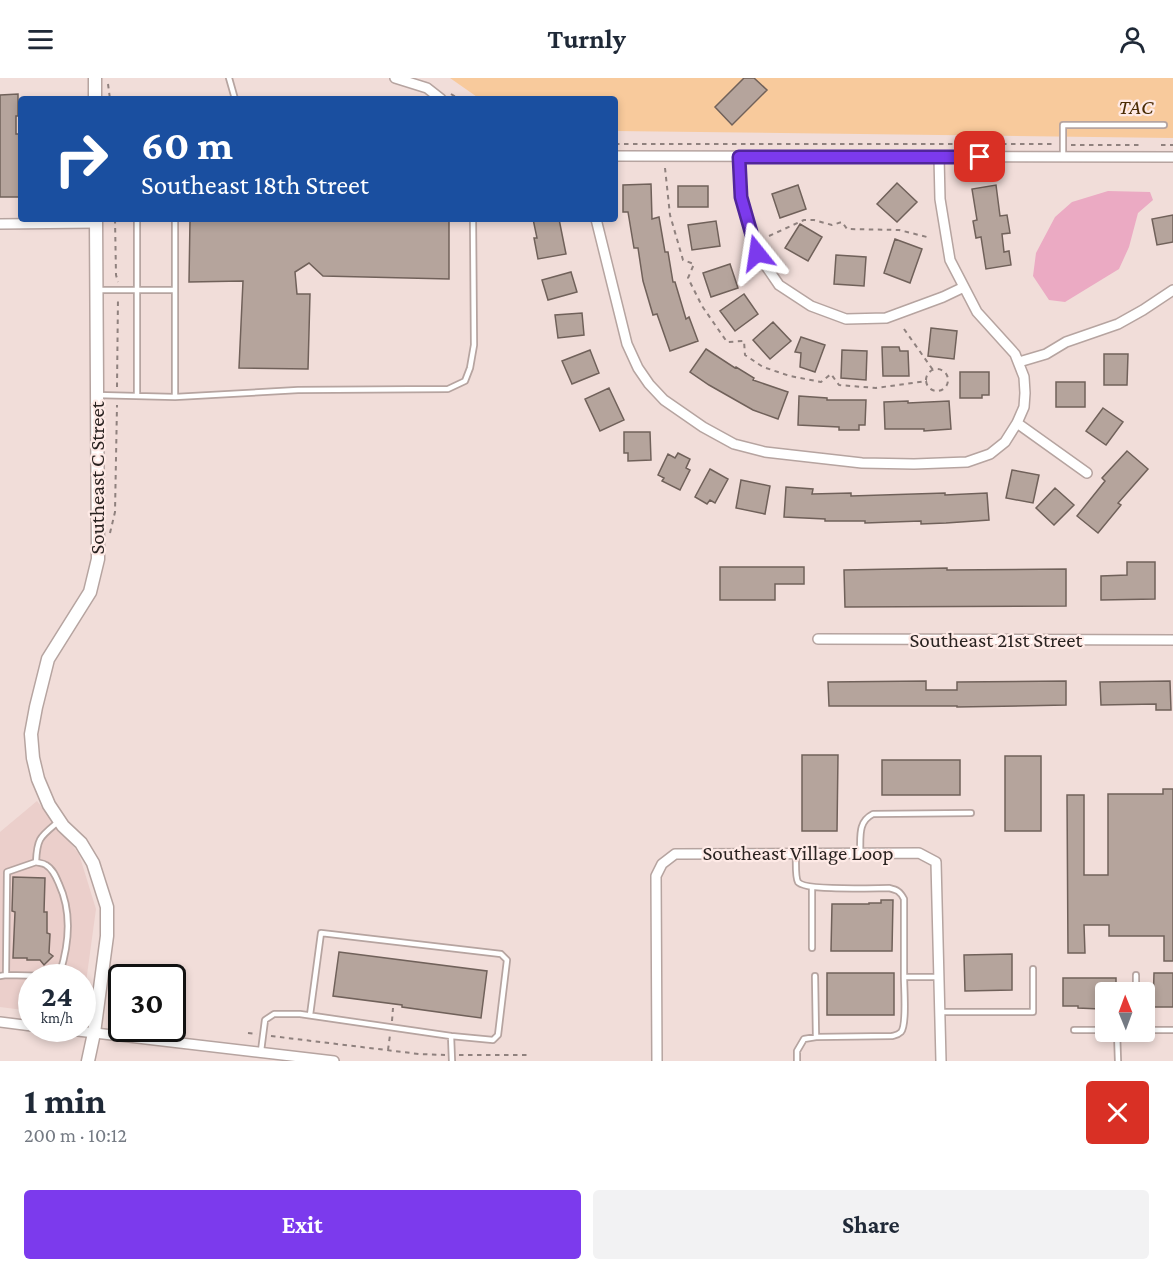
<!DOCTYPE html>
<html lang="en">
<head>
<meta charset="utf-8">
<style>
	body { margin:0; font-family:"Crimson Pro",serif; background:#f2f2f3; color:#1f2937; height:100vh; display:flex; flex-direction:column; font-size:22px; white-space:nowrap }
	* { box-sizing:border-box; margin:0 }
	p { font-size:20px; color:#747a83 }
	.icon { flex:none; width:33px; height:33px; fill:none; stroke:currentColor; stroke-width:2; stroke-linecap:round; stroke-linejoin:round }
	.map { position:relative; height:983px; overflow:hidden }
	.drawer { display:flex; flex-direction:column; background:#fff; flex:1 }
	.drawer>* { flex:none }
	.hud { position:absolute; left:18px; top:18px; width:600px; height:126px; border-radius:6px; box-shadow:0 3px 9px #0003; background:#1a4fa0; color:#fff; overflow:hidden }
	.needle { width:39px; rotate:359deg }
	.tools { position:absolute; left:1095px; top:904px; display:grid; gap:12px }
	.tools a { display:grid; place-items:center; width:60px; height:60px; border-radius:6px; background:#fff; box-shadow:0 3px 9px #0003; font-size:30px }
	.speed { position:absolute; left:18px; top:886px; display:flex; gap:12px; font-size:30px; font-weight:700; text-align:center }
	.speed>* { display:grid; place-content:center; width:78px; height:78px; border-radius:50%; background:#fff; box-shadow:0 3px 9px #0003; line-height:1 }
	.speed small { font-size:15px; font-weight:400 }
	.speed .limit { border:3px solid #111; border-radius:9px; background:#fff; color:#111 }
	.pin { position:absolute; display:grid; place-items:center; width:51px; height:51px; color:#fff; margin:-26px; border-radius:12px; box-shadow:0 3px 9px #0006 }
	.me { position:absolute; width:66px; margin:-33px; rotate:345deg; stroke-linejoin:round; filter:drop-shadow(0 0 4px #0008) }
	.turn { display:flex; align-items:center; gap:21px; height:126px; padding:0 24px; font-size:27px }
	.turn .icon { width:78px; height:78px; stroke-width:2.5 }
	.turn b { display:block; font-size:42px; line-height:51px }
	.round { display:grid; place-items:center; flex:none; width:63px; height:63px; border-radius:6px; background:#f2f2f3 }
	.summary { display:flex; align-items:center; justify-content:space-between; height:102px; padding:0 24px }
	h1 { font-size:36px; font-weight:700; line-height:45px }
	.primary-button { display:flex; gap:12px; margin-top:auto; padding:12px 24px }
	.primary-button a { flex:1; height:69px; border-radius:6px; background:#7c3aed; color:#fff; font-size:24px; font-weight:700; line-height:69px; text-align:center }
	.primary-button a+a { background:#f2f2f3; color:#1f2937 }
	header { display:flex; justify-content:space-between; align-items:center; height:78px; padding:0 24px; background:#fff; font-size:27px; font-weight:700 }
	.map>svg:first-child { display:block }
</style>
</head>
<body>
<header><svg class="icon" aria-label="menu" viewBox="0 0 24 24"><path d="M4 6h16M4 12h16M4 18h16"/></svg>Turnly<svg class="icon" aria-label="person" viewBox="0 0 24 24"><circle cx="12" cy="8" r="4"/><path d="M4 21q1-7 8-7t8 7"/></svg></header>
<div class="map">
<svg width="1173" height="983" viewBox="0 0 1173 983">
	<rect width="100%" height="100%" fill="#f1ddd9"/>
	<path fill="#ebcfcb" d="M37,723L79,776L96,831L83,926L82,900H32L31,933L0,929V754Z"/>
	<path fill="#f8ca9c" d="M450,0H1173V60L615,53V21H480Z"/>
	<path fill="#ebaac3" d="M1108,113L1150,114L1153,122L1138,135L1129,169L1119,191L1065,224L1049,222L1033,198L1036,175L1055,139L1072,124Z"/>
	<path fill="#b5a49c" stroke="#70615a" stroke-width="1.5" d="M744,0H754L767,12L732,47L715,29Z
		M18,16V38H16V56H21V65H19V119H0V17Z
		M897,105L917,124L897,144L877,126Z
		M651,106L652,141L659,139L665,174H668L673,204H675L686,241L689,239L698,263L670,273L657,236L653,237L643,203L638,170H634L628,134H623V107Z
		M798,107L806,131L780,140L772,116Z
		M996,107L1000,138L1007,137L1010,155L1002,156L1004,174L1009,173L1011,187L986,191L981,159L976,160L973,143L977,142L972,111Z
		M678,108H708V129H678Z
		M1173,137V164L1157,167L1152,141Z
		M197,141H449V201L323,198L309,185L295,194L297,216H310L308,291L239,290L243,203L189,204L190,142Z
		M533,141H559L566,176L538,181L534,160H537Z
		M716,143L720,168L692,172L688,147Z
		M800,146L822,159L808,183L785,170Z
		M895,161L922,171L910,205L884,195Z
		M836,177L866,179L864,208L834,206Z
		M730,186L738,210L711,219L703,195Z
		M571,194L577,214L548,222L542,202Z
		M744,216L758,236L735,253L720,233Z
		M582,235L584,257L558,260L555,237Z
		M773,244L791,263L770,281L753,262Z
		M931,250L957,253L954,281L928,278Z
		M801,259L825,267L815,294L800,289L801,275L795,274Z
		M882,269H899L900,273H908L909,298H883Z
		M706,271L735,290L736,289L754,300L753,302L788,314L778,341L753,332L709,307L690,294Z
		M590,272L599,295L572,306L562,283Z
		M842,272L867,273L866,302L841,300Z
		M1104,276H1128L1127,307H1104Z
		M960,294H989V317H982V320H960Z
		M1056,304H1085V329H1056Z
		M609,310L624,342L600,353L585,321Z
		M799,318L827,320V322H866L865,347H859V352H839V349L798,347Z
		M908,323V325L949,323L951,351L924,353V351H885L884,324Z
		M1103,330L1123,344L1106,367L1086,353Z
		M624,354H650L651,382L628,383V375H624Z
		M1127,373L1148,391L1118,425L1121,427L1098,455L1077,438L1105,403L1102,400Z
		M678,375L690,381L686,390L690,392L680,412L662,403L664,400L658,397L668,376L675,380Z
		M710,391L728,401L715,425L710,422L707,426L695,419Z
		M1012,392L1039,397L1033,425L1006,420Z
		M741,402L770,408L765,436L736,430Z
		M786,409L813,411L812,416L851,415V418L945,415V417L987,415L989,442L946,445L921,446V443L865,445V443H825V441L784,439Z
		M1055,410L1074,427L1054,447L1036,430Z
		M1127,484H1155V521L1101,522V498L1127,497Z
		M720,489H804V506H775V522H720Z
		M947,490V492L1066,491V528L845,529L844,492Z
		M926,603V612H957V604L1066,603V627L957,629V628H829L828,604Z
		M1170,603L1171,632H1156V626L1101,627L1100,604Z
		M802,677H838L837,753H802Z
		M1005,678H1041V753H1005Z
		M882,682H960V717H882Z
		M1163,711H1173V883H1164V858H1109V847H1084L1085,875H1068L1067,717H1084V797H1108V716H1163Z
		M13,799L45,800L44,834H47V855L50,856L49,875L53,878L44,887L40,882H27V880H13L15,834L12,833Z
		M881,822H893L892,873H831L832,826H869V825H881Z
		M339,874L487,893L481,940L402,929V927L333,918Z
		M1012,876V912L965,913L964,877Z
		M827,895H894V937H827Z
		M1154,895H1173V929H1153Z
		M1063,900H1116V915H1106V928H1100V931L1078,930V928H1063Z"/>
	<g fill="none" stroke-linecap="round" stroke-linejoin="round">
		<defs>
			<path id="service" d="M229,0L235,21
				M1063,78V47H1164
				M96,212H175
				M97,317L175,319V141
				M137,318V141
				M175,319L298,312L448,311L465,303L470,290L474,267L473,141
				M796,775C796,782 795,799 798,804C805,813 874,810 889,810C897,812 900,813 904,821V899H939
				M860,775C861,760 857,744 873,736L971,735
				M812,870V809
				M6,897L7,794L36,784
				M0,898L6,897L49,898L60,895C69,866 72,834 59,806C56,799 53,791 46,787C43,785 39,785 36,784C37,760 40,759 58,744
				M815,898L816,959
				M1136,915V897
				M940,934H1033V891
				M310,937L321,855L501,876L507,882L498,957L493,962L451,958
				M1074,952H1106
				M1144,952H1173
				M1117,954L1118,983
				M261,973L265,942L274,936H300L451,958L452,983
				M797,983V973L804,961L816,959L892,958C896,957 898,957 901,954C907,947 904,910 904,899"/>
			<path id="minor" d="M395,0L427,10L441,21
				M615,78L1173,79
				M739,79L741,119L757,175L779,207L811,228L846,241L886,240L943,219L964,209
				M596,141L627,266L638,290L649,306L664,322L703,349L734,366L765,374L862,385L914,386L967,384L990,376L1005,364L1017,345L1024,329L1025,315L1024,299L1015,276L977,234L950,182L940,121L939,79
				M0,146L96,145
				M1019,284L1046,276L1066,264L1118,246L1143,232L1173,212
				M1017,345L1087,395
				M818,561L1173,562
				M0,944L32,948
				M61,951L334,983
				M657,983L656,798L662,786L675,776L919,775L936,784L941,983"/>
			<path id="tertiary" d="M95,0V21
				M88,983L94,955L107,858V829L93,785L81,765L63,748L49,727L38,701L33,680L31,656L36,629L48,581L90,514L98,481L96,141"/>
		</defs>
		<use href="#service" stroke="#b6a4a0" stroke-width="8"/>
		<use href="#minor" stroke="#b6a4a0" stroke-width="12"/>
		<use href="#tertiary" stroke="#b6a4a0" stroke-width="15"/>
		<path stroke="#8f817e" stroke-width="2" stroke-dasharray="4.5 4.5" stroke-linecap="butt" d="M108,6L110,21
			M451,16L459,21
			M615,66H1056
			M1071,67H1140
			M1161,67H1173
			M665,90L670,137L683,182L694,186L688,200L702,228L727,264L744,263L745,277L763,289L790,298L821,304L831,296L839,307L876,310L927,303
			M115,141L116,197L118,204
			M769,158L804,142H814L832,147L842,144L847,151L899,152L927,159
			M904,251L933,292
			M926 302a11 11 0 1 1 22 0a11 11 0 1 1-22 0Z
			M117,309L118,219
			M110,455L115,434L117,327
			M392,943L393,930
			M248,955L257,956
			M271,958L419,976L445,977
			M388,972L390,957
			M459,977H531"/>
		<use href="#service" stroke="#fff" stroke-width="4.5"/>
		<use href="#minor" stroke="#fff" stroke-width="9"/>
		<use href="#tertiary" stroke="#fff" stroke-width="12"/>
	</g>
	<g fill="none" stroke-linecap="round" stroke-linejoin="round">
		<defs>
			<path id="route" d="M757,175L741,119L739,79H980"/>
		</defs>
		<use href="#route" stroke="#51269a" stroke-width="15"/>
		<use href="#route" stroke="#7c3aed" stroke-width="10"/>
	</g>
	<g text-anchor="middle" dominant-baseline="central" stroke-width="4.5" stroke-linejoin="round" paint-order="stroke">
		<g font-size="21" font-style="italic" fill="#4b2c04" stroke="#feeae6">
			<text x="1136" y="29">TAC</text>
		</g>
		<g font-size="21" fill="#2a2321" stroke="#feeae6">
			<text transform="translate(97 400) rotate(-90)">Southeast C Street</text>
			<text x="996" y="562">Southeast 21st Street</text>
			<text x="798" y="775">Southeast Village Loop</text>
		</g>
	</g>
</svg>
<div class="tools">
<a><svg class="needle" viewBox="-14 -14 28 28"><path d="M0-13l5 13h-10z" fill="#e53935"/><path d="M0 13l5-13h-10z" fill="#747a83"/></svg></a>
</div>
<div class="speed"><div>24<small>km/h</small></div><div class="limit">30</div></div>
<div class="pin" style="left:980px;top:79px;background:#d93025"><svg class="icon" aria-label="arrive" viewBox="0 0 24 24"><path d="M6 21V4h12l-3 4 3 4H6"/></svg></div>
<svg class="me" style="left:757px;top:175px" viewBox="-20 -20 40 40"><path d="M0-17L14 15 0 8-14 15z" fill="#7c3aed" stroke="#fff" stroke-width="4"/></svg>
<div class="hud">
<div class="turn"><svg class="icon" aria-label="right" viewBox="0 0 24 24"><path d="M7 20v-9h11M14 6l5 5-5 5"/></svg><div><b>60 m</b>Southeast 18th Street</div></div>
</div>
</div>
<section class="drawer">
<div class="summary"><div><h1>1 min</h1><p>200 m · 10:12</p></div><a class="round" style="background:#d93025;color:#fff"><svg class="icon" aria-label="close" viewBox="0 0 24 24"><path d="M6 6l12 12M18 6L6 18"/></svg></a></div>
<div class="primary-button"><a>Exit</a><a>Share</a></div>
</section>
</body>
</html>
